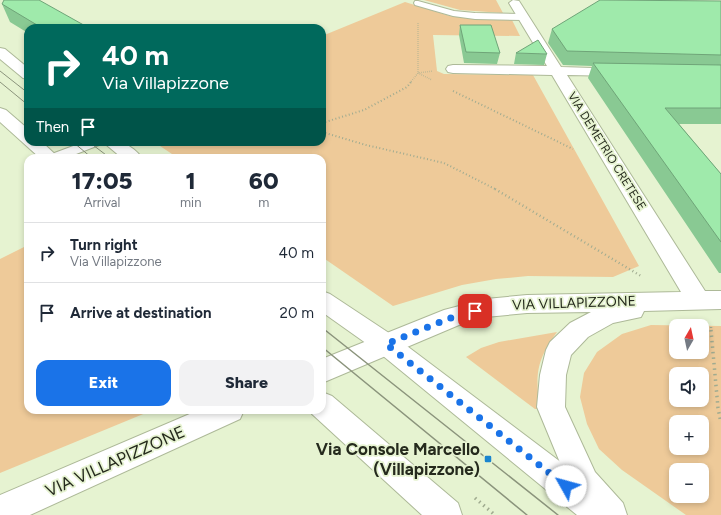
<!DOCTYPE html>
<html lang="en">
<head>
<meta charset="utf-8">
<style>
	body { margin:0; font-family:Figtree,sans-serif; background:#f2f2f3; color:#1f2937; height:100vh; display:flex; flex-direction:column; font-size:15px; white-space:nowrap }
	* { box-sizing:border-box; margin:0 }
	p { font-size:13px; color:#747a83 }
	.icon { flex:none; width:22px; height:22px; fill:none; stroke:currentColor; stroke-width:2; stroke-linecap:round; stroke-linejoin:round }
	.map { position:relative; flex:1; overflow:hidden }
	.sheet { position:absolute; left:24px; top:154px; width:302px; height:260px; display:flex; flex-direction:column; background:#fff; border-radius:12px; box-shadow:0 2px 6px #0003 }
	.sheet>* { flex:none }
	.banner { position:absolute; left:24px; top:24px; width:302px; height:122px; border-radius:12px; box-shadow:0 2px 6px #0003; background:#00695c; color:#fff; overflow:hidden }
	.needle { width:26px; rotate:9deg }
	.controls { position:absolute; left:669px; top:319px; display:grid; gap:8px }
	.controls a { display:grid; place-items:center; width:40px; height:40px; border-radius:8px; background:#fff; box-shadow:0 2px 6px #0003; font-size:20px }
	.pin { position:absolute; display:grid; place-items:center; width:34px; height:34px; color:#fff; margin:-17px; border-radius:8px; box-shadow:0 2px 6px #0006 }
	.me { position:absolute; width:44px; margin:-22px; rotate:308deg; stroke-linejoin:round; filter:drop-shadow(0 0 3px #0008) }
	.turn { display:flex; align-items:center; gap:14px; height:84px; padding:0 12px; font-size:18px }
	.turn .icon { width:52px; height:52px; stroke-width:2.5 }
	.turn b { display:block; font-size:28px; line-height:34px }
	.then { display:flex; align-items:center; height:38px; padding:0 12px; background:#0003; gap:8px; font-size:15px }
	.eta { display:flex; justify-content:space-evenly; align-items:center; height:68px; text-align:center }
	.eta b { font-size:24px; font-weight:800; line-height:28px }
	.primary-button { display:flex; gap:8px; margin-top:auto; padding:8px 12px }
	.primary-button a { flex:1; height:46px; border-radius:12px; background:#1a73e8; color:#fff; font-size:16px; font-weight:800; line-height:46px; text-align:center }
	.primary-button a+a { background:#f2f2f3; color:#1f2937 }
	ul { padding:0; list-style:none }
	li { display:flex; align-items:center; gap:12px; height:60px; padding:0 12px; border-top:1px solid #e0e1e3 }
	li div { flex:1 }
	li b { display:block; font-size:15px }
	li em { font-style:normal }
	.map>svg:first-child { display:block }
</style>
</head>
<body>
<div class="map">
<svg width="721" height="515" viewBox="0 0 721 515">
	<rect width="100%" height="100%" fill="#e6f3d1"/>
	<path fill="#eeca99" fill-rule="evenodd" d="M424,0H496L503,13L460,10Z
		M405,2L450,16L475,19L512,20L520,36L433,35L437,71L444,74L533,75L639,266L613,277L528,276L496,279L462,285L393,306L322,257V158H178L154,142H322V36Z
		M28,245V410H153L0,473V259Z
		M651,325L721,326V515H686L622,470L599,449L587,424L580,397L584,373L597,352L622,334ZM676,326H702V352H676ZM676,374H702V400H676ZM676,422H702V448H676ZM676,470H702V496H676Z
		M557,332C536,361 535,375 540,409H535L466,357L481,348L499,342Z"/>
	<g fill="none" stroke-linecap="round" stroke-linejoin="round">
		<defs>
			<path id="lane" d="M415,1H418L454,11L475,13L523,14L527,17L523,20L475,19L453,16L415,5L414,3Z
				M84,142H101L99,145L66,158H48L49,155Z"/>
			<path id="street" d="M513,0L519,1L561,67L625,69L627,72L625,75L620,76L567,75L705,291H721V309L644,311L641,317L613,323L588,337L571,355L566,375L565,407L595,472L623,503L627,515H590L573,494L537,407L540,375L546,350L550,342L570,323L591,312L527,313L486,317L459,325L322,383V359L444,310L486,299L527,295L681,292L552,75L453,73L448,72L446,69L448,66L453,65L547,66L509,3Z
				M199,410H244L240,419L30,515H0V495Z"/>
			<path id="secondary" d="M0,48L5,49L28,68V79L23,78L0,59Z
				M0,108L6,110L28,129V142H42L59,158H40L0,122Z
				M103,142C120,142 131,143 142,158H122Z
				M322,291L330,294L395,337L615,503L619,515H577L377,351L322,312Z
				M322,392L332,396L458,503L462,515H422L312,414L310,410H322Z"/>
		</defs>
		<use href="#lane" stroke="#adb998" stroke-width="2"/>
		<use href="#street" stroke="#adb998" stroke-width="2"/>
		<use href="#secondary" stroke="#adb998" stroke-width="2"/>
		<path stroke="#a0ab90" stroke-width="1.5" stroke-dasharray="0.5 1.5" stroke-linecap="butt" d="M418,23V73L432,80
			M410,83L418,73L433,71"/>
		<path stroke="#a0ab90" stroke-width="2" stroke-dasharray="1 2.5" stroke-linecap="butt" d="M453,91L573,149
			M322,123L364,110L407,87L411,82
			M322,132L366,145L444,163L497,190"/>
		<path stroke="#a0ab90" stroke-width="2.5" stroke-dasharray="1 3" stroke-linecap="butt" d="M495,189L641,276
			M711,327V331"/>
		<path stroke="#a0ab90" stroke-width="3.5" stroke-dasharray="1.5 4" stroke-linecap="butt" d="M711,330L718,408L721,423
			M475,498L495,515"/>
		<use href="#lane" fill="#fff" fill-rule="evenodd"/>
		<use href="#street" fill="#fff" fill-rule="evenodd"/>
		<use href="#secondary" fill="#fff" fill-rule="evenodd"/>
		<path stroke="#8b947c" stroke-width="1" d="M0,71L28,93
			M0,82L28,105
			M73,142L92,158
			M89,142L110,158
			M322,328L326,331"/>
		<path stroke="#8b947c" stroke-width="1.5" d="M325,330L558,515
			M322,347L527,515"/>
	</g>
	<path fill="#89c993" d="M721,1V124H679L721,174V273H719L588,78L592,66L563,65L548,43L552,29Z
		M2,4L89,28H28V33L10,22Z
		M460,25L500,53L497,64L464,63L459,35Z
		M516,53L547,54L544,65L514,64Z"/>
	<path fill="#9feaab" stroke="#6fa478" d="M4,0H39L89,28H42L2,4Z
		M600,0L721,1V55L567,51L552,29Z
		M460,25H491L500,53L466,52Z
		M538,40L547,54L516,53Z
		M593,63L721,65V108H665L721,174V242Z"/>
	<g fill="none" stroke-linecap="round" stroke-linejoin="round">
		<path stroke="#1a73e8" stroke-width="7" stroke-dasharray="0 12.6" d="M475,311L453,317L386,344L566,486"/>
	</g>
	<rect fill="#1a85cf" stroke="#e6f3d1" stroke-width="1.5" x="484" y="455" width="8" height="8" rx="2"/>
	<g text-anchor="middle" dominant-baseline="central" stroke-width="3.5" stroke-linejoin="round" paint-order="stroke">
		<g font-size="12" fill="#252a1d" stroke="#e6f3d1">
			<text transform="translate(607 151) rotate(58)">VIA DEMETRIO CRETESE</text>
		</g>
		<g font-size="14" fill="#252a1d" stroke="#e6f3d1">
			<text transform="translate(574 303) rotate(-2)">VIA VILLAPIZZONE</text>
		</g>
		<g font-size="17" font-weight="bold" fill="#252a1d" stroke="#e6f3d1" text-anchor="end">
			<text x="480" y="449">Via Console Marcello<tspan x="480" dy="20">(Villapizzone)</tspan></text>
		</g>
		<g font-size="17" fill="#252a1d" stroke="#e6f3d1">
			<text transform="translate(115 461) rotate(-24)">VIA VILLAPIZZONE</text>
		</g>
	</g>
</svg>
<div class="controls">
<a><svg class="needle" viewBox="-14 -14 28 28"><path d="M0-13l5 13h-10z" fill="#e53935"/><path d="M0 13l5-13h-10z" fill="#747a83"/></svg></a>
<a><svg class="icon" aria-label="sound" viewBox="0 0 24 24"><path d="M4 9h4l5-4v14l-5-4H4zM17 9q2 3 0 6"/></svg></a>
<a>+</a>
<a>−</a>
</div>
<div class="pin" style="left:475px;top:311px;background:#d93025"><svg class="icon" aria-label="arrive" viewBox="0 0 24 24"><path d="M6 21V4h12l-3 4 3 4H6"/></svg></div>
<svg class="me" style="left:566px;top:486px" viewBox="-20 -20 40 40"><circle r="19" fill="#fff"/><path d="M0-13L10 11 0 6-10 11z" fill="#1a73e8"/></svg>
<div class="banner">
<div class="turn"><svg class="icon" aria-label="right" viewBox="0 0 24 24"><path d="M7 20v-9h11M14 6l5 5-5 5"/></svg><div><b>40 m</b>Via Villapizzone</div></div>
<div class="then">Then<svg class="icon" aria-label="arrive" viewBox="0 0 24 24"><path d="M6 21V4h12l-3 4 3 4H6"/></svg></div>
</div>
<section class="sheet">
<div class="eta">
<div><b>17:05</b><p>Arrival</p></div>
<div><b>1</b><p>min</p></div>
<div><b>60</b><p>m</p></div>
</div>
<ul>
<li><svg class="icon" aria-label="right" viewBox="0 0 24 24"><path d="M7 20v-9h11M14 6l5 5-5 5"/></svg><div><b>Turn right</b><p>Via Villapizzone</p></div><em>40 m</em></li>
<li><svg class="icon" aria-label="arrive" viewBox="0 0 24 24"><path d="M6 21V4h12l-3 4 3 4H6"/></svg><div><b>Arrive at destination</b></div><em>20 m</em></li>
</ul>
<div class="primary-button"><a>Exit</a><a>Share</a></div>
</section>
</div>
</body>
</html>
